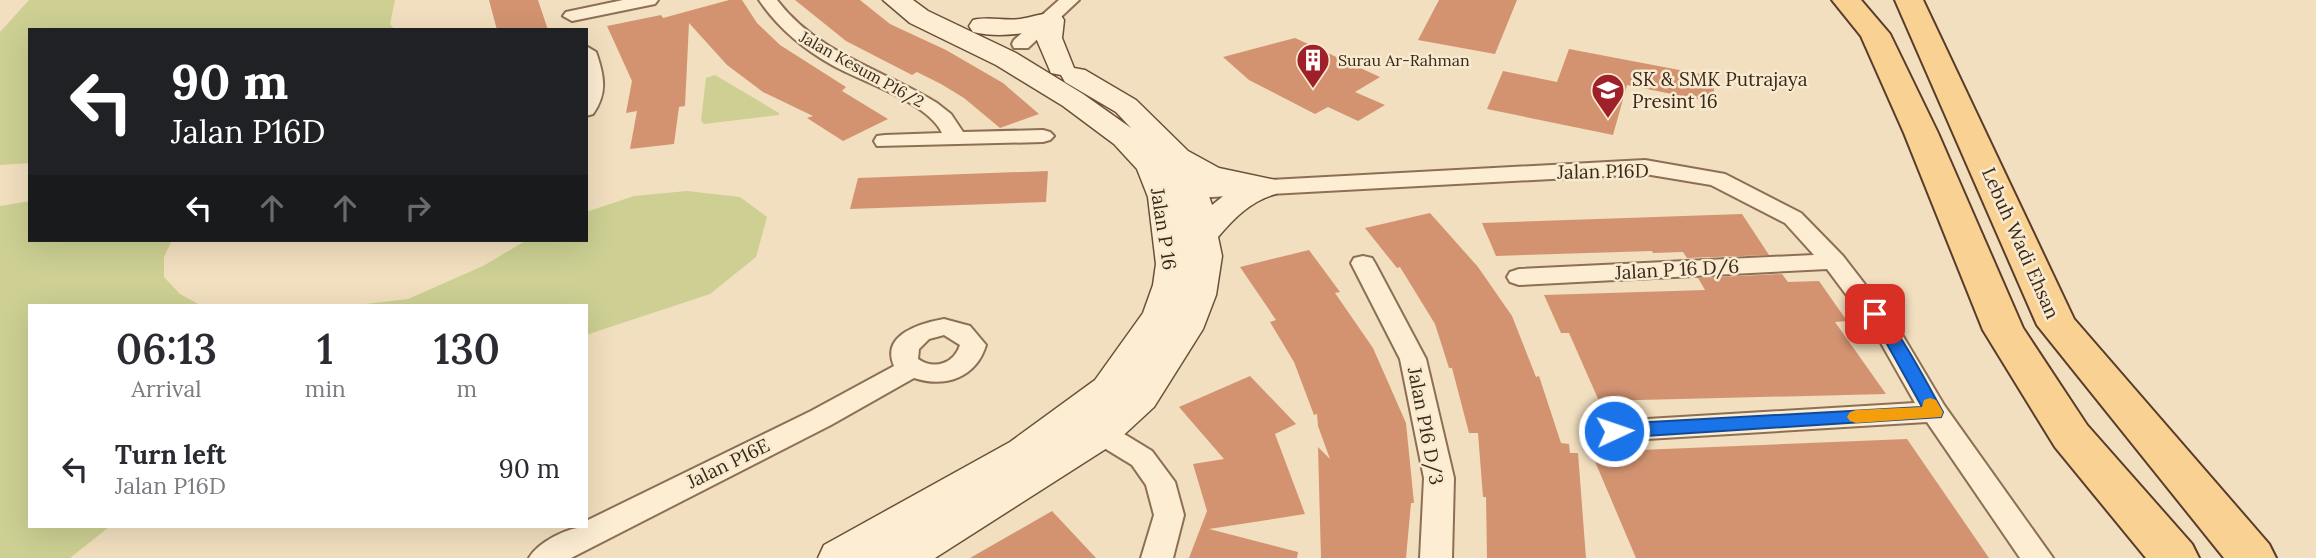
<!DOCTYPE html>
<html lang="en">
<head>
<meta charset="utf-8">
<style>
	body { margin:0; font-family:Lora,serif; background:#f7f7f7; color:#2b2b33; height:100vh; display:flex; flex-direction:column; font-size:26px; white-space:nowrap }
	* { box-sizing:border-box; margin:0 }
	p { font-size:23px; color:#7c7c81 }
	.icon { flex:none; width:38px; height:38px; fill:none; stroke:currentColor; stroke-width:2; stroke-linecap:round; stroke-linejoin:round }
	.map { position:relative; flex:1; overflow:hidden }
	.side { position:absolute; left:28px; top:304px; width:560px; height:224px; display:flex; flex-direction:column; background:#fff; border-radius:0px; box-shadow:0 7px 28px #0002 }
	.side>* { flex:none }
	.guide { position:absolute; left:28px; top:28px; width:560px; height:214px; border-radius:0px; box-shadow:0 7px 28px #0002; background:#202124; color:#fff; overflow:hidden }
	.pin { position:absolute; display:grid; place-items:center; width:60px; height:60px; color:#fff; margin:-30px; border-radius:14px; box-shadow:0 4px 10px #0006 }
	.me { position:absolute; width:77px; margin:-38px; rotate:87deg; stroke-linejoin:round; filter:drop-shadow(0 0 5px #0008) }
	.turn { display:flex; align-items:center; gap:24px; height:147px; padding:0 28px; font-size:32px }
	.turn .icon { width:91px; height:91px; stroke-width:2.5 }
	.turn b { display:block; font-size:49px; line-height:60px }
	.lanes { display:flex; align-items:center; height:66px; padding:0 28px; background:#0003; justify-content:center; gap:35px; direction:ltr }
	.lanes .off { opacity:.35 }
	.eta { display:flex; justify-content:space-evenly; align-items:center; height:119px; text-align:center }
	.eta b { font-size:42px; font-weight:600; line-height:49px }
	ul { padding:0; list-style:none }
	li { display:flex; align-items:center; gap:21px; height:91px; padding:0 28px }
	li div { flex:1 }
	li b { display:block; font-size:26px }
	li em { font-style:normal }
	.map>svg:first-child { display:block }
</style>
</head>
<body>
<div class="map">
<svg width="2316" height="558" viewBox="0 0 2316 558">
	<rect width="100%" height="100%" fill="#f2dfbf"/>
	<path fill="#cdd092" d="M29,0H395L390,24L395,30H30V163L0,165V32Z
		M715,75L779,113V115L704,124L701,121L706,78Z
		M687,191L740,197L767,217L756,257L710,294L586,335V306H348L408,299L483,266L527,240H586V212L634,196Z
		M30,201V240H172L164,257V277L180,294L202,306H30V527H109L70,558H0V206Z"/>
	<path fill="#d39371" d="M489,0H538L548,30H497Z
		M729,0H742L757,23L780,45L846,87L842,91L888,119L843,141L807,118L813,116L763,92L727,65L689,23L685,106L679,107L674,144L630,149L637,111L626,113L632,81L607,26L661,15L663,18Z
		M795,0H860L890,24L946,50L1003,83L1039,114L1000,128L964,98L941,84L917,72L912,75L846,41Z
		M1439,0H1517L1495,54L1418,40Z
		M1295,38L1380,77L1355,92L1385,105L1358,121L1328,107L1315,114L1249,80L1223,57Z
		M1569,49L1716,77L1712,102L1627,85L1613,135L1487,109L1503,71L1557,82Z
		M1048,171L1046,202L850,209L858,178Z
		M1430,213L1478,267L1512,316L1536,377L1539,376L1561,443L1569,444L1570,453H1578L1586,558H1487L1486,497H1483L1478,433H1469L1452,368H1449L1435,324L1400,267L1397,268L1365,228Z
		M1742,214L1769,255L1687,258L1683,252L1653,253L1652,251L1496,256L1482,223Z
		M1309,250L1340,292L1335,293L1373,348L1406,423L1414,503H1411L1406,558H1321L1318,447L1330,459L1318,426L1317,414L1314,415L1294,362L1270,322L1276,320L1240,267Z
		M1782,274L1788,282L1819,281L1847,321L1835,322L1886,394L1599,401L1569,333H1561L1544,295L1705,290L1698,278Z
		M1250,376L1296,424L1275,434L1305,514L1209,529L1298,552L1297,558H1189L1207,511L1193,464L1224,459L1179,407Z
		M1907,439L1989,558H1636L1591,452Z
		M1052,511L1096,558H970Z"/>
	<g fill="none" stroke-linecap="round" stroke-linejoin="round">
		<defs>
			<path id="street" d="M623,0H658L655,4L572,21L563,16L566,12Z
				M759,0H777C818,54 882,69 937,103L951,114L963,132L1043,130L1050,132L1054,136L1050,140L1043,142L877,146L874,141L877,136L885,135L942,133C928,102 862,82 832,65C802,48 778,28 759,0Z
				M1059,0H1079L1028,48H1014L1012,44L1014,40Z
				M586,46L596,52C604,75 608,93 593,114L586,116Z
				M1645,160L1725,174L1801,213L1843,256L1897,326L1944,405L2053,558H2020L1927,422L1614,441L1604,438L1600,431L1604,424L1614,421L1915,403L1877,336L1827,269L1519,285L1510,282L1507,277L1510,272L1519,269L1814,255L1785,223L1711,185L1645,174L1193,198L1185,196L1182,191L1185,186L1193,184Z
				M1363,256L1372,258L1375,263L1426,359L1454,478L1452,558H1420L1424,478L1400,359L1351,263L1354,258Z
				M944,319L970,326L986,345C976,378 945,388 914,378L831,425L571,558H529C538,542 568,527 586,527V521L811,411L894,366C880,334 922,323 944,319ZM944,335L960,345C954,364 934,370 918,359L919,349L929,339Z
				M1101,423L1111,426L1152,451L1175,482L1184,515L1173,558H1141L1154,515L1146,485L1132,465L1091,440L1087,433L1091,426Z"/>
			<path id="secondary" d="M883,0H913L928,11L1016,53L1083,94L1131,128L1116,112L1065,82L1061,75L1051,73L1036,38V31C1016,35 993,37 973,32L969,26L973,20C988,16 1004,21 1020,19C1034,17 1046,11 1060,14L1064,20L1062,38L1074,68L1085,70L1136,100L1188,151L1219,168L1276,180L1281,187L1276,194C1252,200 1234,218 1218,237L1222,256L1216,295L1203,329L1154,407L1115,443L935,558H818L824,545L1010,442L1095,380L1143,313L1153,285L1156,264L1148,197L1137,169L1114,144L1063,106L996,65L910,23ZM1205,184H1209L1232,189L1212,205Z"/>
			<path id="primary" d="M1832,0H1861L1890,34L1938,133L2023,328L2087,425L2192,544L2199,558H2146L2055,447L1983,330L1904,133L1861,36Z
				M1895,0H1923L2074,319L2269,544L2276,558H2224L2037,325Z"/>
		</defs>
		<use href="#street" stroke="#8c6f55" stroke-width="4"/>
		<use href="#secondary" stroke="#6d5039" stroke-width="3"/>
		<use href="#primary" stroke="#593d2a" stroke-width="4"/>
		<use href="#street" fill="#fcedd3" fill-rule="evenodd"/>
		<use href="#secondary" fill="#fcedd3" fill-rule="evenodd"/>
		<use href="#primary" fill="#f9d293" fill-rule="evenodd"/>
	</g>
	<path fill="#1a73e8" stroke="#114b97" stroke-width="2" d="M1875,309C1892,314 1932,393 1943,412L1941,417L1614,438L1608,436L1605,431L1608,426L1614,424L1922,407L1882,335L1867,314Z"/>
	<path fill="#f59e0b" d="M1930,398L1936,400L1943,412L1941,417L1856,423L1850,421L1847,417L1850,412L1856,410L1922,407L1924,400Z"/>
	<defs>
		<symbol id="building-pin" viewBox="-11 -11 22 30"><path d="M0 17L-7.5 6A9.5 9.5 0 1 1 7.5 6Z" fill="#a0202a" stroke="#f8eacf"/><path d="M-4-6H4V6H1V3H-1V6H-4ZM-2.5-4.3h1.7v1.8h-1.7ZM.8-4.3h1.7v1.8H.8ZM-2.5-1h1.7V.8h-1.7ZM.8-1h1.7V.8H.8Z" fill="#fff"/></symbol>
		<symbol id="school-pin" viewBox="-11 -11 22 30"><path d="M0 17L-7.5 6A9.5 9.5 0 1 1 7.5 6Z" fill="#a0202a" stroke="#f8eacf"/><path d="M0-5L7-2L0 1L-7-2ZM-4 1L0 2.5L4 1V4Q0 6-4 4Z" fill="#fff"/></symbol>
	</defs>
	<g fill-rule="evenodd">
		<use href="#building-pin" x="1294" y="41" width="38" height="52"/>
		<use href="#school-pin" x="1589" y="71" width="38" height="52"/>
	</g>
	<g text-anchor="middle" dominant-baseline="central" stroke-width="5" stroke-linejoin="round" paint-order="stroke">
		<g font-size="16" fill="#3a281b" stroke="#f8eacf" text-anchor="start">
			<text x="1338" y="60">Surau Ar-Rahman</text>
		</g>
		<g font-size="16" fill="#3a281b" stroke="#f8eacf">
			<text transform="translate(862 69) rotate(29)">Jalan Kesum P16/2</text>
		</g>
		<g font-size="19" fill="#3a281b" stroke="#f8eacf" text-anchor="start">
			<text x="1632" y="79">SK &amp; SMK Putrajaya<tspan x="1632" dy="22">Presint 16</tspan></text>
		</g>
		<g font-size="19" fill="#3a281b" stroke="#f8eacf">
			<text transform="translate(1603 171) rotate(-1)">Jalan P16D</text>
			<text transform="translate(1164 229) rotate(81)">Jalan P 16</text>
			<text transform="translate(2021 243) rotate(66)">Lebuh Wadi Ehsan</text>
			<text transform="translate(1677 269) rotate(-3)">Jalan P 16 D/6</text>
			<text transform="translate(1426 426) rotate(79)">Jalan P16 D/3</text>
			<text transform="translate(728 463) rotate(-26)">Jalan P16E</text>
		</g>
	</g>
</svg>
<div class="pin" style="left:1875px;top:314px;background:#d93025"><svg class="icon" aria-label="arrive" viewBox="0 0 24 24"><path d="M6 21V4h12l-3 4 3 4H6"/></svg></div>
<svg class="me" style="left:1614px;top:431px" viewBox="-20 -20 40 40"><circle r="17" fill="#1a73e8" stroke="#fff" stroke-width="3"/><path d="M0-11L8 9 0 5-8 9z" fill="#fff"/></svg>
<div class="guide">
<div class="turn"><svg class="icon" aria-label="left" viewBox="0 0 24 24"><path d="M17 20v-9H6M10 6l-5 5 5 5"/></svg><div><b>90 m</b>Jalan P16D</div></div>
<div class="lanes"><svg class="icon" aria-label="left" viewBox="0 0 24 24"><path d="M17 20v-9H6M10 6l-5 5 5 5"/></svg><svg class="icon off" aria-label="ahead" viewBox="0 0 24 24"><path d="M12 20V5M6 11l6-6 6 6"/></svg><svg class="icon off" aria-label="ahead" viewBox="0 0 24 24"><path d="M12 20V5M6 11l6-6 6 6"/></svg><svg class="icon off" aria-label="right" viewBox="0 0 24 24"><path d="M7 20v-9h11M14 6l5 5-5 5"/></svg></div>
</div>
<section class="side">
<div class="eta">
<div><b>06:13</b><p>Arrival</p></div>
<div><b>1</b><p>min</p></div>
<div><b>130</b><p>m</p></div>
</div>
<ul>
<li><svg class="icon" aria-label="left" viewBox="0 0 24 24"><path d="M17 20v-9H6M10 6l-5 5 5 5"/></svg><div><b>Turn left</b><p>Jalan P16D</p></div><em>90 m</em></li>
</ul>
</section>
</div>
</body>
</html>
